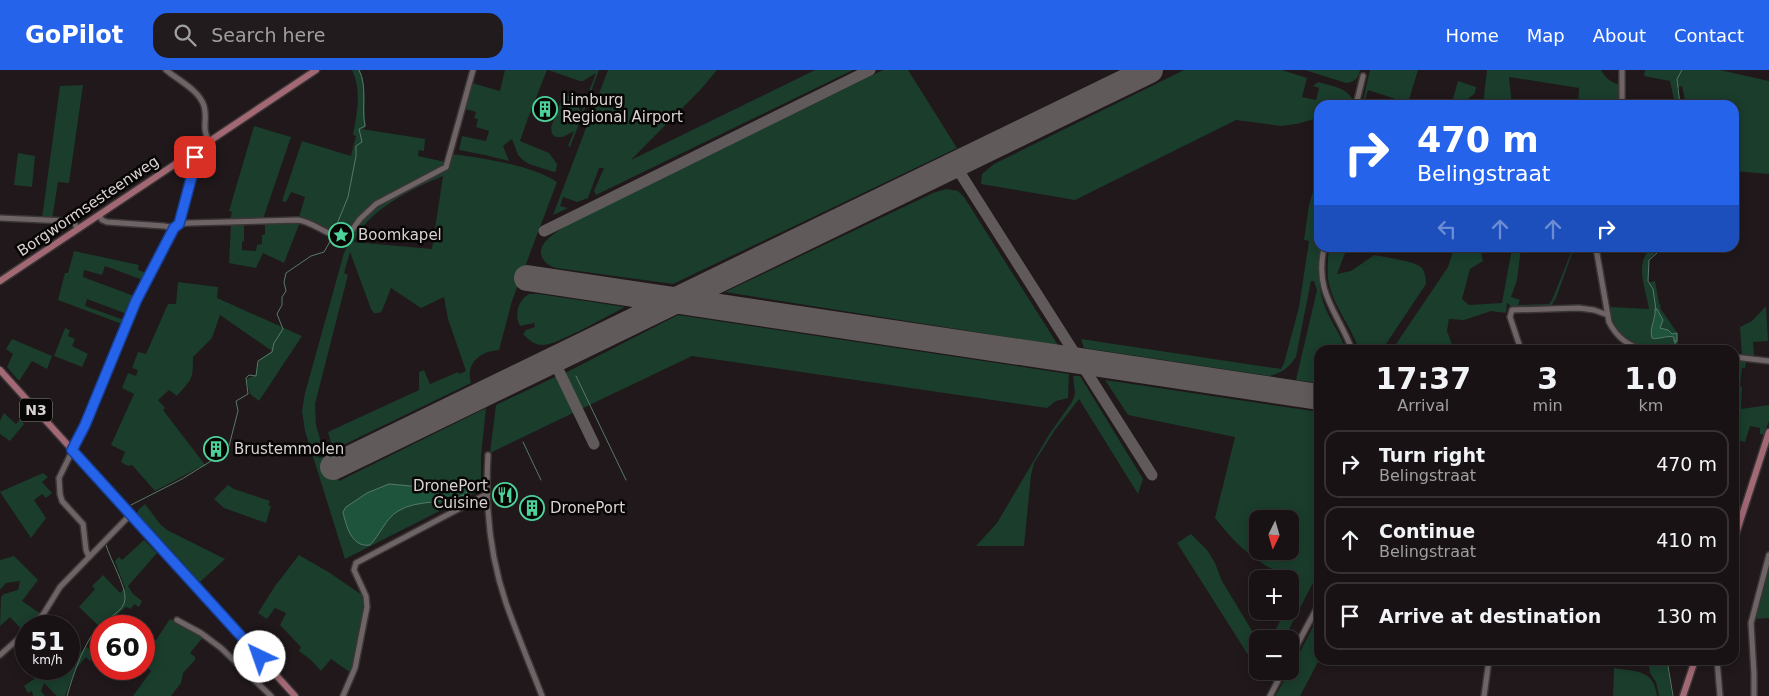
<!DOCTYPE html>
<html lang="en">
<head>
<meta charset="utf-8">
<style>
	body { margin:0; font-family:"DejaVu Sans",sans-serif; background:#211b1d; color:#f1f3f6; height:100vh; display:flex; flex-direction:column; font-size:19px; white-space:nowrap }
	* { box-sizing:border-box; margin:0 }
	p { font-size:16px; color:#9f9ea0 }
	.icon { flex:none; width:28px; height:28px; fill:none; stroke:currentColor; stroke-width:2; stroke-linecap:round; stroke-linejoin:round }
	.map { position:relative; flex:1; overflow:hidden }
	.details { position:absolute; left:1314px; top:275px; width:425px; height:320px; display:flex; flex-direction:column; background:#181214; border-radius:15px; box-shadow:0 2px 12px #0003,0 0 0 1px #363234 }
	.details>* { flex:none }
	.top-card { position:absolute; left:1314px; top:30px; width:425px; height:152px; border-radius:15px; box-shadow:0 2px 12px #0003,0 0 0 1px #363234; background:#2563eb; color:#fff; overflow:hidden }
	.needle { width:32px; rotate:185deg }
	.controls { position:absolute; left:1249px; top:440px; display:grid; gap:10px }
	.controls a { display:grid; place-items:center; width:50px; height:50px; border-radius:10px; background:#181214; box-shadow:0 2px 12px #0003,0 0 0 1px #363234; font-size:25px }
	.speed { position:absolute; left:15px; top:545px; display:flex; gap:10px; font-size:25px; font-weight:700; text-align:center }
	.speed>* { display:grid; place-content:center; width:65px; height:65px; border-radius:50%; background:#181214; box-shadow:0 2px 12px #0003,0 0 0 1px #363234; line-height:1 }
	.speed small { font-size:12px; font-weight:400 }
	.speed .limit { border:8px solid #d22; background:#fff; color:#111 }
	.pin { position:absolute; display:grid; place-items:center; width:42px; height:42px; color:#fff; margin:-21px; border-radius:10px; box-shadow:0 2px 8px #0006 }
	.me { position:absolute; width:55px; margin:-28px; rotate:318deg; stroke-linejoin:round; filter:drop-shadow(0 0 4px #0008) }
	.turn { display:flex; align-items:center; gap:18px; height:105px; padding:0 20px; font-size:22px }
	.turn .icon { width:65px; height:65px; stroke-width:2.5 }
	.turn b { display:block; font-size:35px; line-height:42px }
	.lanes { display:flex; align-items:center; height:48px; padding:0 20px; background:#0003; justify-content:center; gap:25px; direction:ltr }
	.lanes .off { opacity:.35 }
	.eta { display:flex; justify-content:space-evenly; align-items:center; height:85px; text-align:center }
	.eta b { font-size:30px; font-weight:700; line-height:35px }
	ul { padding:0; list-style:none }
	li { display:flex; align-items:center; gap:15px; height:68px; margin:0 10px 8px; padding:0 10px; border:2px solid #363234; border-radius:15px }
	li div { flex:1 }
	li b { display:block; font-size:19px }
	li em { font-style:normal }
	header { display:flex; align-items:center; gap:30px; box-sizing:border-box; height:70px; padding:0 25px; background:#2563eb; color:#fff }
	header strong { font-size:24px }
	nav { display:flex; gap:28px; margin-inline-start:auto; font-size:18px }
	.search { width:350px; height:45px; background:#211b1d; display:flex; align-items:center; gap:12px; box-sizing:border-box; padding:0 18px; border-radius:15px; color:#9f9ea0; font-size:19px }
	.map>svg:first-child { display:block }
</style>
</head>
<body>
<header>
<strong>GoPilot</strong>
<div class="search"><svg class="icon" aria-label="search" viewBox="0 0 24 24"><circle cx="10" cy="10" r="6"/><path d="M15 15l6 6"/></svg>Search here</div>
<nav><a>Home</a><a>Map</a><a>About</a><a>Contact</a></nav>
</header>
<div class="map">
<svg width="1769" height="626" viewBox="0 0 1769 626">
	<rect width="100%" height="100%" fill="#20181a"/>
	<path fill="#1a3d2c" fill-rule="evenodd" d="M352,0H360C367,19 363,37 366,57L362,59L425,69L424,81L419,80L418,86L446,92L445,95L378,131L347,166C330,162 317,150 299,147L305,127L291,122L286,132L282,131L302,71L351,86L356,66L353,65C357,42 362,21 352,0Z
		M505,0H547L528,48L520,71L549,83L557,94L556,101L554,102L529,94L523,90L518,85L512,69L503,76L509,91L485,85L459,80L462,66L486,71L489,61L476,57L478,49L474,48L476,42L465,39L472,13L500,21Z
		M548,0H599L591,22L589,21L596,3L583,11H580Z
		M608,0H717L702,18L631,90L815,0H853L596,125L594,121L604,98H599L588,128L577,132L563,127L560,136L568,138L553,145Z
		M883,0H908L957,78L673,214L556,198C550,196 546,194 543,189C534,174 557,162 567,155Z
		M1184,0H1282L1307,8L1302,27L1316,30L1319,18L1313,16L1318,12C1331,16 1346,17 1353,30L1352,35H1319V48L1296,54L1281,56L1236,50L1075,130L981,114L982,104L994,94Z
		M1305,0H1360C1358,9 1355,12 1346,13Z
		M1370,0H1418L1408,33L1368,20L1364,35H1362Z
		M1487,0H1601C1606,9 1611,12 1620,15V35H1578L1579,18L1509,7L1512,35H1483Z
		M1645,0H1720L1769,11V104L1734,101V35H1686L1682,16L1677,18L1681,35H1675L1670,11L1644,6Z
		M1458,11L1476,17L1475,23C1469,29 1458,35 1450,35L1449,32H1452Z
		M83,15L69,113L58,112L52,149L42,148L60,16Z
		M570,25L575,28L581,43L587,27L589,28L570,77L568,76L574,61L563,67H556L552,64L551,57L562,29L564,26Z
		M254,56L291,67L263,149L230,150L232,142L229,141Z
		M18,83L35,86L32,117L14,115Z
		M451,84C482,88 531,95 557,112L512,231L499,280C481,281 465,293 471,313L333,380L328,362L419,320V302L424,300L430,314L458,302L459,304L466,301L448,249L444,227L421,238L391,218L382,241L379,243H374L371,239L350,182L344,203L348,205L315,334L316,355L324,383L318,385L319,388L327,385L339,411L486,338L481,386V420L345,489L305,361L302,341L305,323L344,183L358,155L384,132L449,98ZM443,106L432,179L354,172C366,141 413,118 443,106Z
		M1319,101V178H1321C1317,196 1318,219 1325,237C1331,252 1341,265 1346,280H1319V313L1296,310L1317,220L1314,211H1311L1296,287C1289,298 1282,302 1270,306L1084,278L1081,269L1281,299L1284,293L1299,237L1309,171L1304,170L1309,135Z
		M946,119L958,121L964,127L1058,275L725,222L933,123Z
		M300,152L284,193L263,183L256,198L229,193L231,154H244V171L242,172V180L256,181L257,175L262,174V165L265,164V153Z
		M1329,178H1347L1337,204L1351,201L1374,185C1384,187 1416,191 1422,198C1425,202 1426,209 1426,214L1382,280H1359C1351,255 1332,235 1328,209C1327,198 1328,188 1329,178Z
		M1454,178H1480L1483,191L1470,199L1462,229L1469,235L1502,233L1512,178H1521L1517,210L1511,227L1520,230L1518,235L1549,234L1552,230L1573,178H1574L1556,228L1550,238L1512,237L1507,233L1506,243L1491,241L1464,250L1449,249L1447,261L1454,280H1392L1448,197Z
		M1653,178H1660L1649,189L1648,213L1655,211L1659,233L1661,236L1660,238L1678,264V279C1645,280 1613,278 1610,237L1649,239C1647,224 1637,201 1645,186C1646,183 1651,180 1653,178Z
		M74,181L139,195L138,200L147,203L143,210L105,196L102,205L84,200L83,207L134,226L127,244L87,229L85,236L124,250L122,254L58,230L65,203H68Z
		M178,212L218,217L217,228L302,266L259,331L250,324L246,309L256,305L259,290L272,281L220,245L212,268L193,287C193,311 192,308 177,326L169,320L158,330L165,338L163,340L206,396L200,397L155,421L132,395L128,396L121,392L125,382L111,375L134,324L122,318L128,303L136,306L138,300L132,298L138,282L146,284L168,234H176Z
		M529,224H539L625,237C609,245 557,275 543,275C534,275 529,270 523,264L526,260L535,257L534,253L520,256C514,245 518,230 529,224Z
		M1766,236L1768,271L1753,272L1754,287L1742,285L1740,257L1752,251Z
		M678,245L1069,304L1068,328L1056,331L1047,338L692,286L581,339L565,306V303Z
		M65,258L70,260L68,266L75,269L72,276L88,284L82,297L54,286Z
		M12,269L52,286L47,299L32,291L19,311L7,297L13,284L6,279Z
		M1734,290L1746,291L1745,298H1742L1740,316L1742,317L1741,339L1769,335V351L1764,365L1760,364V358L1750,356L1745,372L1734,369Z
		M557,306L575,342L490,383L496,335Z
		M1073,306H1080L1143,409L1138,424L1079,329L1055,360L1034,393L1031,405L1024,476H976L997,453L1050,363L1072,332L1075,324Z
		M1105,310L1319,342V501L1284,569H1271L1285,541H1290V532L1300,513C1259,494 1243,483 1215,448L1235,367L1128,345ZM1258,449H1290V481H1258Z
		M4,343L16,354L20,349L24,354L10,371L0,364V351Z
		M43,403L48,407L42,412L52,423L46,428L42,424L34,430L46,448L31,468L0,422Z
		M228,415L234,419L270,431L268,435L271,436L266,453L224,438L214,429Z
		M145,434L160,454L167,460L225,489L200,512L148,455L137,445L138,440Z
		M1191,464L1207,480L1215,493L1222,511L1257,569V581L1252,591L1177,473Z
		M144,470L157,483L128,516L133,524L142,531L139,537L134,534L131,539L126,537L104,556H101V558L79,537L95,519L92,516L103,505L120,523L125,518L115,491L119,487L122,490Z
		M299,485L330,503L362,525L364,532L363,542L351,603L331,589L321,601L311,590L299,581L301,577L280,555L286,543L275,538L267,549L258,543L275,516Z
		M14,486L38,510L22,531L41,544L23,561L10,547L0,556L1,527L4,524L18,520L20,511L6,513L0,520V490Z
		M1769,492V548L1753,549L1762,523Z
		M1319,545V590L1300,626H1275L1290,601Z
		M170,549L204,566L190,583L195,587V590L183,603L181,613L171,626H133L151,601L144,595V588Z
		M98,570L101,572V575L90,591L86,587L75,600L65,626H57L44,613L41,621L45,626H33L32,621L28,623L24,616L43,603L39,599H69V572L81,582L86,577L92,580Z
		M1648,590H1682L1667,592L1672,626H1659L1656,612L1650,603Z
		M1614,598C1636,602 1654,599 1657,626H1613Z"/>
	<path fill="#1f543c" stroke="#567a69" d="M1655,239H1657L1663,250L1660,258L1668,260L1672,264L1677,263V271L1676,272L1674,271V267C1666,265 1658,270 1652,268C1649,258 1656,249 1655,239Z
		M457,413L468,418L466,424C445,435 417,429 398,441C385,449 380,465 370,475C352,478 346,456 343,442L346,437L367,423L389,414L411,416Z"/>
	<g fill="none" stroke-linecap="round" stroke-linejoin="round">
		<path stroke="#567a69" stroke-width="1" d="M1680,35L1677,9L1682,0
			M335,159L348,127L356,86V76L362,72L359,59L365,56C361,38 368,17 359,0
			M1656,240L1653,219L1648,211L1649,190L1657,183L1660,178
			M1675,270V279
			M576,306L626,410
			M523,372L541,410
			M229,376L238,341L236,331L248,324L246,308L249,305L256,306L258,291L272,282L274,273L283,259L277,244L282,235V227L286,221L284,212L286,203L311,186L324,182L332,168
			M131,435L182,409L224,383
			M1667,590L1673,626
			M67,626C73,605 84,572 99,556C107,548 124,542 125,529C126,516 110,489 106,475"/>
		<path stroke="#615a5b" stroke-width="11" d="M955,95L1152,405
			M544,161L870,0
			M554,291L594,374"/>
		<path stroke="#615a5b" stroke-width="26" d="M527,208L1319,327
			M333,397L1150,0"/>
		<defs>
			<path id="minor" d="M166,0C178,10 199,20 204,36C208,49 201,58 209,71
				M1622,0V35
				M1356,35L1363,6
				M99,145L102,150L107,152L164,156L174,158
				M0,148L67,151L74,153L78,159
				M179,154L195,94L193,82
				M1324,178C1314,223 1338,242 1352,280
				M1596,178L1609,252C1616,266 1628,276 1644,280
				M1521,280L1510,247L1512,240L1579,238L1594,240L1608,245
				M1734,287L1769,291
				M488,385C485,434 490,486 506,533C517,564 530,595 542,626
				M89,487L86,480L83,454L62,431L60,424L59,408L85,355L136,231L174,158L179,154L189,153L298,150C315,152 330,169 347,167L360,149L376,134L446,97L473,0
				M177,550L201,563L221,578L271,626
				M33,556L44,543L60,517L131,444
				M0,585L26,562
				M1290,588L1319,534
				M1717,590L1720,626
				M343,626L355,598L367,537L366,526L354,500L356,493L487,424
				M1270,626L1283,601
				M1484,626L1489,590
				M1754,626V604L1751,553L1769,485"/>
			<path id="major" d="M0,211L316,0
				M0,300L295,626
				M1734,470L1769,362
				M1683,626L1695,590"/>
		</defs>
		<use href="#minor" stroke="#3b3536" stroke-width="8"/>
		<use href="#major" stroke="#3b3536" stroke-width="9"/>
		<use href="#minor" stroke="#6e6466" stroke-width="5"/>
		<use href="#major" stroke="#a26975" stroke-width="6"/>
	</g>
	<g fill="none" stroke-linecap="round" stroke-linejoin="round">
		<defs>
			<path id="route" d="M195,87V94L179,154L174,158L136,231L85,355L72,380L260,587"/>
		</defs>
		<use href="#route" stroke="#184099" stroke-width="12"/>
		<use href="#route" stroke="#2563eb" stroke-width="9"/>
	</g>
	<defs>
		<symbol id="building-ring" viewBox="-11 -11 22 22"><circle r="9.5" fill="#080505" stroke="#4dd39a" stroke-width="1.5"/><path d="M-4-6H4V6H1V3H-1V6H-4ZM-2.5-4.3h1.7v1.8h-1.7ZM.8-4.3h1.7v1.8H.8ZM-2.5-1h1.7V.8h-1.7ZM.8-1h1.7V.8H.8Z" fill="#4dd39a"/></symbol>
		<symbol id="sight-ring" viewBox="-11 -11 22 22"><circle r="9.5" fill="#080505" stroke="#4dd39a" stroke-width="1.5"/><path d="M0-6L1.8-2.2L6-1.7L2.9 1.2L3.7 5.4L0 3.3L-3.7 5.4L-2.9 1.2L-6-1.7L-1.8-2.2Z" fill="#4dd39a"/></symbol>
		<symbol id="restaurant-ring" viewBox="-11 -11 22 22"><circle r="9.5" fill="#080505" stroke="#4dd39a" stroke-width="1.5"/><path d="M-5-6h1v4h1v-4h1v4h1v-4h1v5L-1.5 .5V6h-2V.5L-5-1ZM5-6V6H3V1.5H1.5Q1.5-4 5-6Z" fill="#4dd39a"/></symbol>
	</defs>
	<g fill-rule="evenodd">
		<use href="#building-ring" x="531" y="25" width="28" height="28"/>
		<use href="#sight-ring" x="327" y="151" width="28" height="28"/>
		<use href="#building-ring" x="202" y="365" width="28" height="28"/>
		<use href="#restaurant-ring" x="491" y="411" width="28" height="28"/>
		<use href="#building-ring" x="518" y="424" width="28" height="28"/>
	</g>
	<g text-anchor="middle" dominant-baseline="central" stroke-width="5" stroke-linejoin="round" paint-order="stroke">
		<rect fill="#080505" stroke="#9a9495" stroke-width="1" x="20" y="328.5" width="32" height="23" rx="4"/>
		<g font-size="14" font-weight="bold" fill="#d8d2d3">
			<text x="36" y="340">N3</text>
		</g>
		<g font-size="15" fill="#d8d2d3" stroke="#080505" text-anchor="start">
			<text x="562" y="30">Limburg<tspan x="562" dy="17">Regional Airport</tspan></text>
			<text x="358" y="165">Boomkapel</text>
			<text x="234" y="379">Brustemmolen</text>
			<text x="488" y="416" text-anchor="end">DronePort<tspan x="488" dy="17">Cuisine</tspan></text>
			<text x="550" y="438">DronePort</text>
		</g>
		<g font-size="15" fill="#d8d2d3" stroke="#080505">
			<text transform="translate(88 136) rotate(-34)">Borgwormsesteenweg</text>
		</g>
	</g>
</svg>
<div class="controls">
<a><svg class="needle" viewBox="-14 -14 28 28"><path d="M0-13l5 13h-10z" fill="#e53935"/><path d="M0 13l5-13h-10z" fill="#9f9ea0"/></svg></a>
<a>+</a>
<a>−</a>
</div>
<div class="speed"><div>51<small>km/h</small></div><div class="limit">60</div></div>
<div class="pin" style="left:195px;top:87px;background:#d93025"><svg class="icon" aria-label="arrive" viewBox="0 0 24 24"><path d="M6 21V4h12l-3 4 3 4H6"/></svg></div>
<svg class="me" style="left:260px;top:587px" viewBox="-20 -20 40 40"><circle r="19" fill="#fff"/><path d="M0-13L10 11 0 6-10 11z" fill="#2563eb"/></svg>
<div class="top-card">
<div class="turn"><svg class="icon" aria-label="right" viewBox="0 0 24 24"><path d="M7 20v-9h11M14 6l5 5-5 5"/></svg><div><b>470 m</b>Belingstraat</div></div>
<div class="lanes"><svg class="icon off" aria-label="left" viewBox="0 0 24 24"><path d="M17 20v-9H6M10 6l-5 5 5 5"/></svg><svg class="icon off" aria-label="ahead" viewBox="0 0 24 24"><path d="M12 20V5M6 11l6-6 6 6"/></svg><svg class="icon off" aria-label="ahead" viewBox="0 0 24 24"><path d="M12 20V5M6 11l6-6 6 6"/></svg><svg class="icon" aria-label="right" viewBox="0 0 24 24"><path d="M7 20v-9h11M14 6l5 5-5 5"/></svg></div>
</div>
<section class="details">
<div class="eta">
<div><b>17:37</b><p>Arrival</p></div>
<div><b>3</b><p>min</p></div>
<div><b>1.0</b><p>km</p></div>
</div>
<ul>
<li><svg class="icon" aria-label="right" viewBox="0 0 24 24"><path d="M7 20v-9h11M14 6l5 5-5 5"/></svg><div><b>Turn right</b><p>Belingstraat</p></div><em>470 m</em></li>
<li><svg class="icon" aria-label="ahead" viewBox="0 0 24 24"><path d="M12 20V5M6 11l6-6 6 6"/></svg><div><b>Continue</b><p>Belingstraat</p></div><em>410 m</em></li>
<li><svg class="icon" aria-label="arrive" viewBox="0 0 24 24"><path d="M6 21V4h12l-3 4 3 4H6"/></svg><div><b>Arrive at destination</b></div><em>130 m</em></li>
</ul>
</section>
</div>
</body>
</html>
